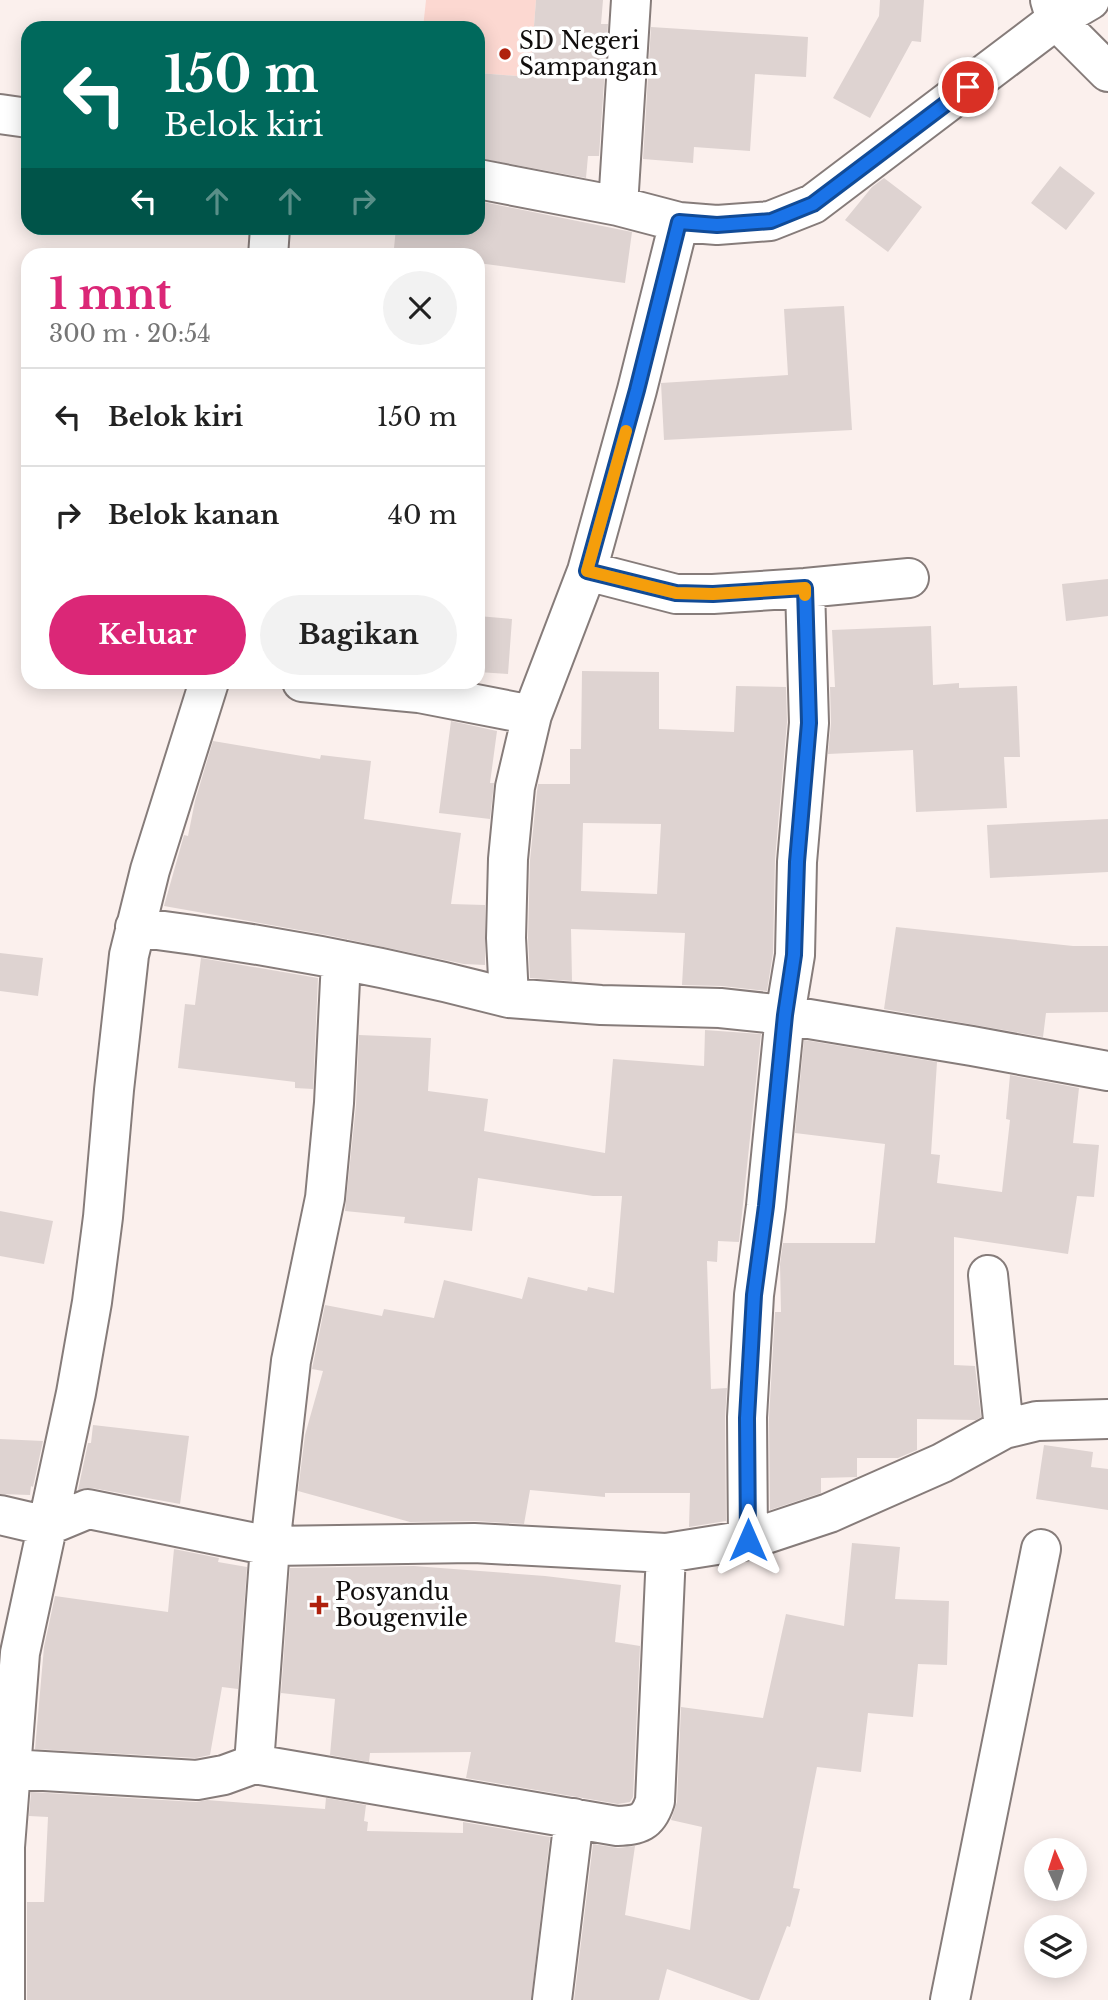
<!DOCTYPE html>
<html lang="id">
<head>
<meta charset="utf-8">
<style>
	body { margin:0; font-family:"Libre Baskerville",serif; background:#f2f2f2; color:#222; height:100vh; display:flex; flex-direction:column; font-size:26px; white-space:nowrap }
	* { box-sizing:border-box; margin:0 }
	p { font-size:23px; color:#767676 }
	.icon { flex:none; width:38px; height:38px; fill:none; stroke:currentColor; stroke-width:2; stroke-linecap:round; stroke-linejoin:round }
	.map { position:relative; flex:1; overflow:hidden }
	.details { position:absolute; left:21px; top:248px; width:464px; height:441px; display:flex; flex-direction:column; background:#fff; border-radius:21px; box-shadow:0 4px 18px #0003 }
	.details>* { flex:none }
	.top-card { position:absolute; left:21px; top:21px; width:464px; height:214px; border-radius:21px; box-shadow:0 4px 18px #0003; background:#00695c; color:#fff; overflow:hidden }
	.needle { width:46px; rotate:357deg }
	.buttons { position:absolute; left:1024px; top:1838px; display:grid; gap:14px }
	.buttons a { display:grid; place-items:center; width:63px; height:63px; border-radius:50%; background:#fff; box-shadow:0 4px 18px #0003; font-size:35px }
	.pin { position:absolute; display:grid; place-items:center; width:60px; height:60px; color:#fff; margin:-30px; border:4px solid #fff; border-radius:50%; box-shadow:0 2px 7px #0007 }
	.me { position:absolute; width:77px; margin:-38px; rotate:0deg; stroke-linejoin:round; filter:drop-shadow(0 0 5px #0008) }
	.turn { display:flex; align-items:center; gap:24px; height:147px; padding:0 28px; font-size:32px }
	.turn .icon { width:91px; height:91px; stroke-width:2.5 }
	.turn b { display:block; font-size:49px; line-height:60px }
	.lanes { display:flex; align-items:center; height:66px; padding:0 28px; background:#0003; justify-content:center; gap:35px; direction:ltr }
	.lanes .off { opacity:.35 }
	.round { display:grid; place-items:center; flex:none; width:74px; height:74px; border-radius:37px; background:#f2f2f2 }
	.headline { display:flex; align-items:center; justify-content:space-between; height:119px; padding:0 28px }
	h1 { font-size:42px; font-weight:800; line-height:52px; color:#db2777 }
	.primary-button { display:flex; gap:14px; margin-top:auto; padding:14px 28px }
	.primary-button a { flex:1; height:80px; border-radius:42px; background:#db2777; color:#fff; font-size:28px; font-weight:800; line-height:80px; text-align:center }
	.primary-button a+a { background:#f2f2f2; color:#222 }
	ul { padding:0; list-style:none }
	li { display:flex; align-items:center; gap:21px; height:98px; padding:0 28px; border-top:2px solid #e0e0e0 }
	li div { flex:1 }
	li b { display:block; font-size:26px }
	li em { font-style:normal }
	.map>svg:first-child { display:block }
</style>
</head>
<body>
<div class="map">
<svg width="1108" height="2000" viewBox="0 0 1108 2000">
	<rect width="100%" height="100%" fill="#fbf0ed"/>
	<path fill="#fcd8d1" d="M426,0H536L530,77L478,73V28H423Z"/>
	<path fill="#ded3d1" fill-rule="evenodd" d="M536,0H603L601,24H608L599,156H588L586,178L478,158V73L530,77Z
		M880,0H924L921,42L912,41L870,118L833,98L879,16Z
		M651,27L808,37L806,77L755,74L750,151L694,147L693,163L643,159Z
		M1060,166L1095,193L1066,230L1031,203Z
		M884,178L922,207L888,252L845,220L872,187Z
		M478,201L632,232L625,283L478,263V256H448L394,248L396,228H478Z
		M844,306L852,430L664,440L661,383L788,375L784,309Z
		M1108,579V616L1066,621L1062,584Z
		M478,616L512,619L508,674L478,672Z
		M931,626L933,685L959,683V688L1017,686L1020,757H1004L1007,808L916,812L913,750L828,754L831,723L830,687H835L832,630Z
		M582,671L659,672V729L734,732L736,686L786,687L787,722L775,860L773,953L767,991L722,986L682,985L685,933L571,929L572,981L530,978L528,938L530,860L537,791L538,784H570V749H581ZM583,823L661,824L657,894L581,891Z
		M451,721L497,731L490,783H494L490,819L439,813Z
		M213,741L320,759L321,755L371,761L364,819L461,833L451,904L485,905V965L464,964L327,935L164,906L184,835L188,836L195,801Z
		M1108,819V872L990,878L987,825Z
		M896,927L1073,946H1108V1012L1046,1013L1043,1037L884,1009Z
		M0,953L43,958L38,996L0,991Z
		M201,958L318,978L313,1089L295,1088V1082L178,1068L185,1004L195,1005Z
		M705,1030L761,1034L739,1242L718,1241L717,1262L707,1261L711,1389L727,1388L725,1417L726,1521L689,1527L690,1493H605V1497L530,1490L524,1524L475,1521L410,1522L298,1491L305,1435L323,1371L312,1369L325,1305L382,1316L384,1309L434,1318L444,1280L522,1299L528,1277L587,1291L588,1287L614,1293L622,1196H593L478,1178L472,1231L404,1223L405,1217L345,1211L356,1105L359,1035L431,1038L428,1091L488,1099L484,1131L605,1153L613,1059L704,1066Z
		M804,1040L937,1062L931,1154L940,1155L937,1183L1002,1192L1010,1120L1006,1119L1010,1075L1079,1088L1073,1143L1099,1145L1094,1197L1077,1196L1068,1254L954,1237V1365L975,1366L981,1417L976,1420L917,1419V1450L898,1458H857V1477L821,1478V1493L770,1510L769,1418L775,1312H781L780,1264L783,1243H875L885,1144L795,1133Z
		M0,1211L53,1221L44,1264L0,1256Z
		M93,1425L189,1436L180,1504L92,1488L78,1490L88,1443H91Z
		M0,1439L43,1441L33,1487L31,1486L30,1495L0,1494Z
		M1044,1445L1093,1452L1091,1467L1108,1469V1510L1036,1499Z
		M852,1543L900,1547L895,1599L949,1601L947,1665L918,1664L913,1717L868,1713L861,1772L817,1767L793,1888L800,1889L790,1927L787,1926L759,2000H751L667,1969L659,2000H574L593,1844L618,1848L635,1846L625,1915L690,1930L702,1827L671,1820L677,1802L681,1707L763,1718L786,1614L844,1626Z
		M174,1549L219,1558L218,1562L247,1567L238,1689L222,1687L210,1755L196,1758L35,1749L44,1647L55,1596L168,1612Z
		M414,1566L545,1576L621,1585L615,1642L640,1646L633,1797L630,1802L618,1804L466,1778L471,1752L370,1753L369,1762L330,1755L335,1699L281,1693L290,1568Z
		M31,1792L196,1802L207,1800L325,1809L326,1798L366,1805L364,1821L368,1822L367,1831L463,1833V1822L550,1837L531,2000H27V1902H44L48,1817L29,1816Z"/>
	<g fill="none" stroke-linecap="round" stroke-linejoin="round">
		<defs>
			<path id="minor" d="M1050,0L1056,20L1108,72
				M0,114L28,118
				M478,179L618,206L679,222L717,225L770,221L813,204L1056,20L1090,0
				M618,206L631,0
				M679,222L637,390L587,571L532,715L515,787L508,859L506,938L509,998L601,1005L720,1008L785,1015L972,1046L1108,1071
				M268,256L270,228
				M587,571L676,594H713L805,588L909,578
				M302,682L419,693L532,715
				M135,927C261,943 386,966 509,998
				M341,960L334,1103L325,1198L291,1361L270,1546L254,1764L617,1826C639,1825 648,1823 655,1801L666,1553
				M988,1275L1004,1429
				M0,1515L47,1526L88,1509L270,1546L474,1543L666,1553L748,1540L829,1513L942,1463L1004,1429L1037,1421L1108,1419
				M748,1540L747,1417L754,1295L766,1206L785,1015L795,955L797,862L809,723L805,588
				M10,1769L197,1780L224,1775L254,1764
				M5,2000V1847L20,1653L76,1393L92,1302L103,1217L114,1090L129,955L150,870L209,682
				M552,2000L574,1818
				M950,2000L1041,1549"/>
		</defs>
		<use href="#minor" stroke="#867c7a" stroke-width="42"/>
		<use href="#minor" stroke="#fff" stroke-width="38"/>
	</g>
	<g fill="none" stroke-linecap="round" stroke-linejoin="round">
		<defs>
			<path id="route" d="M748,1540L747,1418L754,1295L766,1206L785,1015L794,955L797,862L809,723L805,588L713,594L676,593L587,571L637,390L679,222L717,225L771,221L813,204L968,87"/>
		</defs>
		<use href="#route" stroke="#114b97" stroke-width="18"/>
		<use href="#route" stroke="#1a73e8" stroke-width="12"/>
		<path stroke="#f59e0b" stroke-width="12" d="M626,431L587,571L676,593L713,594L805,588V595"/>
	</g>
	<g fill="#af210d" stroke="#fff" stroke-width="2.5">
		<circle cx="505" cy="54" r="7"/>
		<path d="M315.5 1594.5h7v7h7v7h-7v7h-7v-7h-7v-7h7z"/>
	</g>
	<g text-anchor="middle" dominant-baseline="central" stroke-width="7" stroke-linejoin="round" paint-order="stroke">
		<g font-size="23" fill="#110e0d" stroke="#fff" text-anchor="start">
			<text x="519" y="41">SD Negeri<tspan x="519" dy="26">Sampangan</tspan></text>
			<text x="335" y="1592">Posyandu<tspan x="335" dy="26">Bougenvile</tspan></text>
		</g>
	</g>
</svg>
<div class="buttons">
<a><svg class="needle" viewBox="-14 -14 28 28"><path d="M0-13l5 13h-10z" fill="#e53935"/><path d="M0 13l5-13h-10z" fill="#767676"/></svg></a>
<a><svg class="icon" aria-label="layers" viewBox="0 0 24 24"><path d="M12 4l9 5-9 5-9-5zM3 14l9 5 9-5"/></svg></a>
</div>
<div class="pin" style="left:968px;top:87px;background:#d93025"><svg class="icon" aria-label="arrive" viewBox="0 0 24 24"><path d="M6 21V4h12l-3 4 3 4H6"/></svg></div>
<svg class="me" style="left:748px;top:1540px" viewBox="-20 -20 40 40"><path d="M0-17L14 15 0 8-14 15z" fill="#1a73e8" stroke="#fff" stroke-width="4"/></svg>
<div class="top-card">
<div class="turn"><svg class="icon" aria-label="left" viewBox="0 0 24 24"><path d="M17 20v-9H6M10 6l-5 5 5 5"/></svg><div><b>150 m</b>Belok kiri</div></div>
<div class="lanes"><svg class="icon" aria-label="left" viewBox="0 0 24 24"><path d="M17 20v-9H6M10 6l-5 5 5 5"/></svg><svg class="icon off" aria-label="ahead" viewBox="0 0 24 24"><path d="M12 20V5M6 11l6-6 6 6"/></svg><svg class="icon off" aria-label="ahead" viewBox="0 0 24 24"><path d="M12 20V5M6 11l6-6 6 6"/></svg><svg class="icon off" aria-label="right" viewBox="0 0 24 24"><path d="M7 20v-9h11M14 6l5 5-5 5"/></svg></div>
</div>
<section class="details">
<div class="headline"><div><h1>1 mnt</h1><p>300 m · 20:54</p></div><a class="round"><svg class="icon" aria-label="close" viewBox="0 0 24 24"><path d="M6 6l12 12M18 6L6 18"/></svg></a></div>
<ul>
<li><svg class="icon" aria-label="left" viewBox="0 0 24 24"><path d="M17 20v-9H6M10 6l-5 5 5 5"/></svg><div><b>Belok kiri</b></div><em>150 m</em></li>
<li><svg class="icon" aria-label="right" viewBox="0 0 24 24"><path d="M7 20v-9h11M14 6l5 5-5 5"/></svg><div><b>Belok kanan</b></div><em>40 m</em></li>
</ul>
<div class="primary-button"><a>Keluar</a><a>Bagikan</a></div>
</section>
</div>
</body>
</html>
